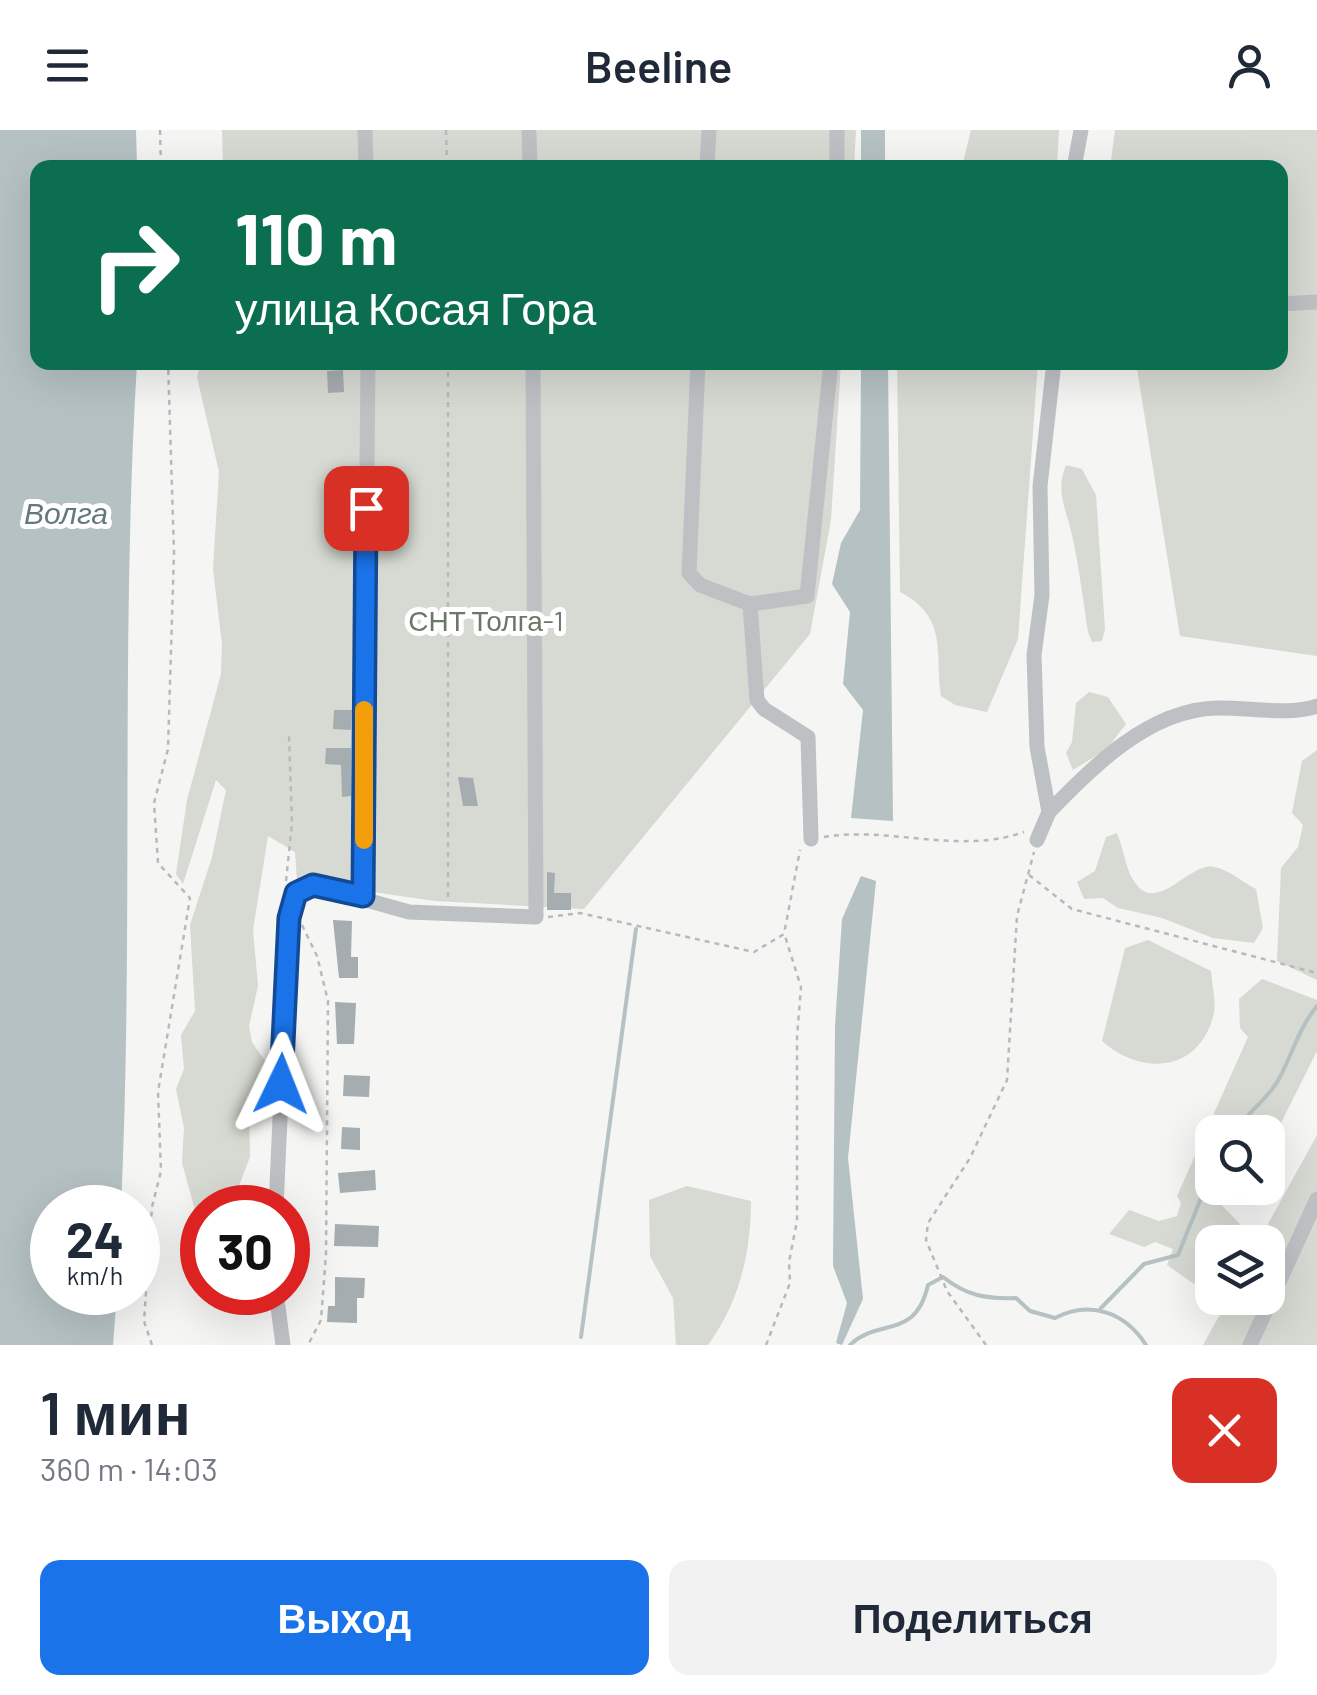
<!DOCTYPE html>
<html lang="ru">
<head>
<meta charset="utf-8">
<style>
	body { margin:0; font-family:Barlow,sans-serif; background:#f2f2f3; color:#1f2937; height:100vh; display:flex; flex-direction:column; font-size:38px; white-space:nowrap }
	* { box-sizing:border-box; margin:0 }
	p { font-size:32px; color:#747a83 }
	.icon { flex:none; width:55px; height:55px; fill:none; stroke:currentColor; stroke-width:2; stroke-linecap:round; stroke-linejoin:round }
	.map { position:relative; height:1215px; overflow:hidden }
	.side { display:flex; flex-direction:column; background:#fff; flex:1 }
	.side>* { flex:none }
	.hud { position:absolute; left:30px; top:30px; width:1258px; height:210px; border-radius:20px; box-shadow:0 10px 40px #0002; background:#0b6e4f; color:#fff; overflow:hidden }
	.buttons { position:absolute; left:1195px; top:985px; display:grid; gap:20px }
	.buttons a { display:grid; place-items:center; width:90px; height:90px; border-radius:20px; background:#fff; box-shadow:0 10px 40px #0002; font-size:50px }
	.speed { position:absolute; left:30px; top:1055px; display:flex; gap:20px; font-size:50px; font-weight:700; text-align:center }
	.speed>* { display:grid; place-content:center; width:130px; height:130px; border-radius:50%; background:#fff; box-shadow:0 10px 40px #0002; line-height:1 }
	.speed small { font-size:25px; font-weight:400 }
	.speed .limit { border:15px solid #d22; background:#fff; color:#111 }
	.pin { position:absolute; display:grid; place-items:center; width:85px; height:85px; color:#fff; margin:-42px; border-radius:20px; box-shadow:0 5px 15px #0006 }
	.me { position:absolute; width:110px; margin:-55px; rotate:2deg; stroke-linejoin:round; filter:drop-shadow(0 0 8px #0008) }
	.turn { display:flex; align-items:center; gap:35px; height:210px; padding:0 40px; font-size:45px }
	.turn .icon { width:130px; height:130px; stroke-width:2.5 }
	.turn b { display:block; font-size:70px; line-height:85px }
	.round { display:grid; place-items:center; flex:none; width:105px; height:105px; border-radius:20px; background:#f2f2f3 }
	.summary { display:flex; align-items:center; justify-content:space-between; height:170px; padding:0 40px }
	h1 { font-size:60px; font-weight:600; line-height:75px }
	.cta { display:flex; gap:20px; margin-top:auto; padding:20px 40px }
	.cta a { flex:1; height:115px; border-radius:20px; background:#1a73e8; color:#fff; font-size:40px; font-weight:600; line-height:115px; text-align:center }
	.cta a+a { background:#f2f2f3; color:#1f2937 }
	header { display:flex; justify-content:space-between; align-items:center; height:130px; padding:0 40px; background:#fff; font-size:45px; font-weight:600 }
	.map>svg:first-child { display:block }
</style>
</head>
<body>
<header><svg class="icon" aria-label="menu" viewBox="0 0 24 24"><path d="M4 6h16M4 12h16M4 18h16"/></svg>Beeline<svg class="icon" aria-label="person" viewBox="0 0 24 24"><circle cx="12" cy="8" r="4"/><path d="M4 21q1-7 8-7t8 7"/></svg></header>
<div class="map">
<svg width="1317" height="1215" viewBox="0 0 1317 1215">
	<rect width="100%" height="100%" fill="#f5f5f3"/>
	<path fill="#d6dad2" d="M222,0H856L854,38L223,37Z
		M971,0H1059L1057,37H962Z
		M1115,0H1317V526L1180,506L1136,233L1280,232V38H1110Z
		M201,233H841L831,390L810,504L584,779L435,771L297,751L295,722L268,706L253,800L258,856L249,896L252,912L270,938L271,954L249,975L250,1027L231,1077L202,1078V1106L182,1033L184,998L176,959L184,939L181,905L195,881L190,795L212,727L226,660L216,650L183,754L176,744L187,670L221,544L222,514L213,439L219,342L197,247Z
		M897,233H1038L1018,509L987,582L955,575L941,566C935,521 948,487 900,462Z
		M1066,335L1082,339L1096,365L1105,499L1102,511L1092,512L1088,502C1083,470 1079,436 1072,405C1066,378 1055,362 1066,335Z
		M1089,562L1108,567L1126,594L1107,619L1073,640L1066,623L1072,612L1076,573Z
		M1317,620V850L1277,831L1281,738L1298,717L1303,695L1292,683L1302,631Z
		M1117,703C1123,717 1125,735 1132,748C1155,790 1189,731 1214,737C1228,739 1244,753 1256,759L1263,798L1254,813L1213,808L1162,788L1118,778L1103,768L1084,769L1077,752L1095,741L1106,707Z
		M1148,810L1211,841C1212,855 1217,874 1213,887C1197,944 1140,945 1102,911L1125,818Z
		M1262,849L1317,870V921L1268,1019V1002H1212L1215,1058L1211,1064L1240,1094L1226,1112H1212V1130L1194,1154L1167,1135L1173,1119L1155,1112L1144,1117L1109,1104L1129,1080L1159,1091L1177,1086L1181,1073L1177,1066L1248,907L1240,898L1239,869Z
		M1317,1005V1215H1203L1229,1168H1268V1112H1258Z
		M687,1056L751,1071C751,1123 739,1173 708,1215H676L673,1168L650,1126L649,1070Z"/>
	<path fill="#b5c1c3" d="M0,0H136L137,37L38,38V232L137,233C120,514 134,796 121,1077L52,1078V1162L117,1163L113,1215H0Z
		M861,0H885V37H861Z
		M861,233H888L893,691L851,688L863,580L843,554L850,482L832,454L841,413L860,380Z
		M861,746L876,751L848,1028L863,1169L842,1215L836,1213L847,1173L833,1136L835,896L842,789Z"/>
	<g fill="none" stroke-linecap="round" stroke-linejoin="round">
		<path stroke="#b5c1c3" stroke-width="4" d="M1236,1002C1248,980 1269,969 1280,947C1293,922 1299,898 1317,876
			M1101,1178L1144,1134L1178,1125L1212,1041
			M581,1207L636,799
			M850,1215C879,1187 915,1211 928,1155L943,1147C967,1166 986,1169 1016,1168L1030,1181L1055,1188C1090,1170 1125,1182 1146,1215"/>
	</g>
	<path fill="#a5adb1" d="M343,240L344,262L328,263L327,241Z
		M334,580H352L351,600L333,599Z
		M326,618H351V666L342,667L341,635L325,634Z
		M458,647L473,648L478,676H463Z
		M547,742L555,743L554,763H571V780H547Z
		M333,790L352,791L351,827H358V848H339Z
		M335,872L356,873L354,914H337Z
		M344,945L370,946L369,967L343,966Z
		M342,997L360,998V1020L341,1019Z
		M375,1040L376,1060L340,1063L338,1043Z
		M335,1094L379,1096L378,1117L334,1116Z
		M335,1147L365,1148L364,1168H357V1193L327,1192L328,1176H335Z"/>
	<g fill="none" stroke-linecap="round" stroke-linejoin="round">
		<path stroke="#b7babc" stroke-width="2.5" stroke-dasharray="5 5" stroke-linecap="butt" d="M160,0L161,38
			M446,0L447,38
			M448,232V771
			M824,707C888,696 960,725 1024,702
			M1029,745L1072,779L1317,843
			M286,751L292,694L289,604
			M548,787L580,783L754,822L784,804L800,720
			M302,795L317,826L328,871L326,1124L321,1190L308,1215
			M152,1215L144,1191L152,1077L161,1041L158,962L190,768L158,733L154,673L168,619L174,422L168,232
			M766,1215L790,1153L789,1132L797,1091V907L801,857L785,806
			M986,1215L947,1161L926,1110L928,1093L970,1028L1007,950L1017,786L1034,722"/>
		<path stroke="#bdc1c4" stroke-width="15" d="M365,0L366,38
			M837,0V38
			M529,3L530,38
			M707,38L709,0
			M1074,38L1081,0
			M1280,174L1317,172
			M698,232L689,443L700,455L750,474
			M1049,682C1092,637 1149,580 1216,578C1247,577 1288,586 1317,576
			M811,709L808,607L764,579L757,570L750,474L807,466L831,232
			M1037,710L1049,682L1037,617L1034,525L1042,465L1040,356L1054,232
			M363,767L368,232
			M276,1078L289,787L297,763L313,755L409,782L536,787L533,232
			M276,1162L283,1215
			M1250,1215L1317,1069"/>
	</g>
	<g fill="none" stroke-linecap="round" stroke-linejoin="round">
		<defs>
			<path id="route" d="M281,954L289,788L296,763L313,755L363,766L366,378"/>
		</defs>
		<use href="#route" stroke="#114b97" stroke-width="25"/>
		<use href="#route" stroke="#1a73e8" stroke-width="18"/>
		<path stroke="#f59e0b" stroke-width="18" d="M364,710V580"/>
	</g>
	<g text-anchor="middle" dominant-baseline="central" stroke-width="10" stroke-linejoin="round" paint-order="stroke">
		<g font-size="28" fill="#6c7866" stroke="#fff">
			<text x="486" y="490">СНТ Толга-1</text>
		</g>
		<g font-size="30" font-style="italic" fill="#64797c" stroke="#fff">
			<text x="66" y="382">Волга</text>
		</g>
	</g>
</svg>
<div class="buttons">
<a><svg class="icon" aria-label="search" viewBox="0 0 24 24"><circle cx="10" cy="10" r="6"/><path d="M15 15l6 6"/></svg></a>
<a><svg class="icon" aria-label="layers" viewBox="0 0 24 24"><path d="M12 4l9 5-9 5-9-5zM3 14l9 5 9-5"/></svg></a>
</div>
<div class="speed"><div>24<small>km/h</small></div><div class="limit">30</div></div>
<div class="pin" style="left:366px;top:378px;background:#d93025"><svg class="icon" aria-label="arrive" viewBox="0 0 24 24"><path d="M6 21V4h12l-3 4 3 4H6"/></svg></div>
<svg class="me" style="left:281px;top:954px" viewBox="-20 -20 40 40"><path d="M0-17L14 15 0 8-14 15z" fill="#1a73e8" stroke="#fff" stroke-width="4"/></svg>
<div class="hud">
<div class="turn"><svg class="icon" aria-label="right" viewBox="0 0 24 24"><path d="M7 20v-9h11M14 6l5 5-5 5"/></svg><div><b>110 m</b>улица Косая Гора</div></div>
</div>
</div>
<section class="side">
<div class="summary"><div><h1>1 мин</h1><p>360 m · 14:03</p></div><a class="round" style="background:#d93025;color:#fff"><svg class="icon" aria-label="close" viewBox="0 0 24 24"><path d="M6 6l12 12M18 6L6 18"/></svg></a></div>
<div class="cta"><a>Выход</a><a>Поделиться</a></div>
</section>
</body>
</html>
